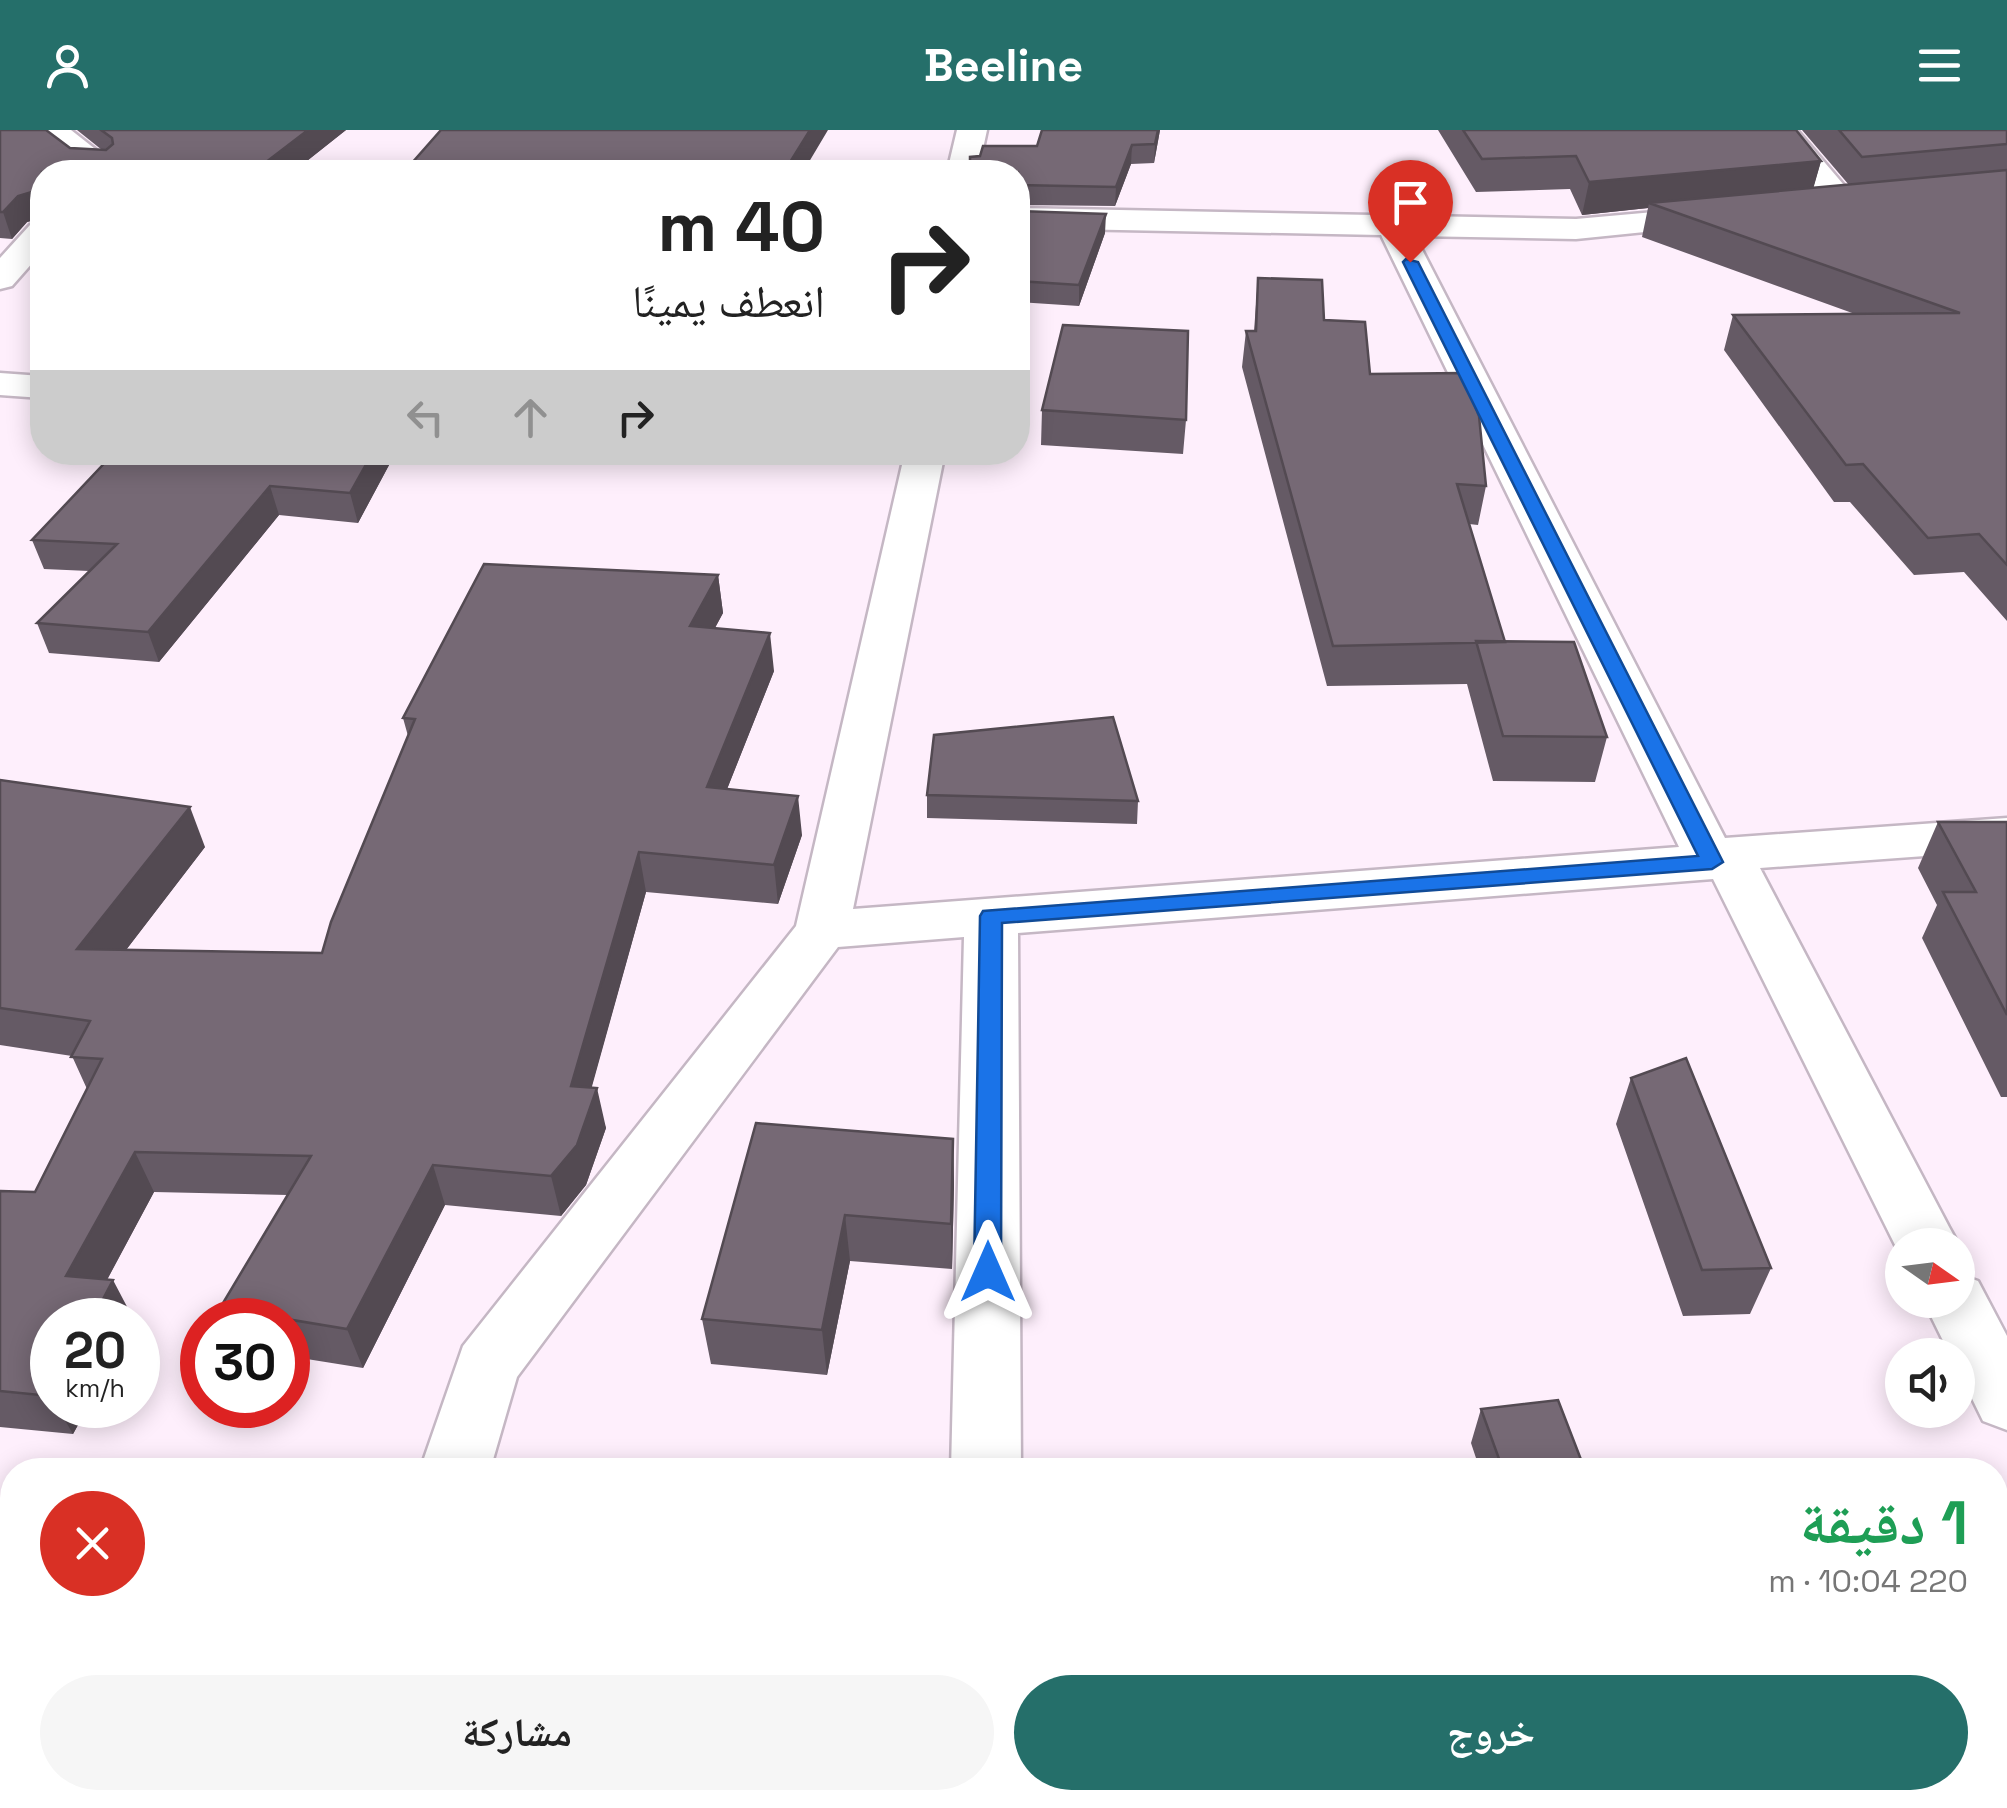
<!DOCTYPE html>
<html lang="ar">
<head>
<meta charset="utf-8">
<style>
	body { margin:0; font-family:"Space Grotesk","Noto Naskh Arabic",sans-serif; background:#f6f6f6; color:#222; direction:rtl; height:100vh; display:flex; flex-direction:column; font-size:38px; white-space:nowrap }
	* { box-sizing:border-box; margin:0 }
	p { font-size:32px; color:#767676 }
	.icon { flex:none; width:55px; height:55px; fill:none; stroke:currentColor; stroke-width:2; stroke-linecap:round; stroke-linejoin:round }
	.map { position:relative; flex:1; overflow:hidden; direction:ltr }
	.drawer { position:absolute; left:0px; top:1328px; width:2008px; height:352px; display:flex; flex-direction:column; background:#fff; border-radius:40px 40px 0 0; box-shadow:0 5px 25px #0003; direction:rtl }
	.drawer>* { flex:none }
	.banner { position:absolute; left:30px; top:30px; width:1000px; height:305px; border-radius:40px; box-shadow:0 5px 25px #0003; direction:rtl; background:#fff; color:#222; overflow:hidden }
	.needle { width:65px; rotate:104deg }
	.fabs { position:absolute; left:1885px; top:1098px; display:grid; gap:20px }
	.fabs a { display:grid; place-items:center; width:90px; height:90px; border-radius:50%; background:#fff; box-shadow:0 5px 25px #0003; font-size:50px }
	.speed { position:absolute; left:30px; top:1168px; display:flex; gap:20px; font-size:50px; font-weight:700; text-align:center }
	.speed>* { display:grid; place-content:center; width:130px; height:130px; border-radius:50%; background:#fff; box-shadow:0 5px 25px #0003; line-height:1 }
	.speed small { font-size:25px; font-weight:400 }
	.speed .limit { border:15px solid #d22; background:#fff; color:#111 }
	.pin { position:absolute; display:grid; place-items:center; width:85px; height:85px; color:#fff; margin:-102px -42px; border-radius:50% 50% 50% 0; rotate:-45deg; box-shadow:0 0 10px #0007 }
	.pin .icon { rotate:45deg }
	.me { position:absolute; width:110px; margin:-55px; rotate:0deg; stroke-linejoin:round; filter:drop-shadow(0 0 8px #0008) }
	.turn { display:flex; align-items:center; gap:35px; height:210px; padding:0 40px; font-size:45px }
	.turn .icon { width:130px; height:130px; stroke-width:2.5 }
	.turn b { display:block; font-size:70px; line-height:85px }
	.lanes { display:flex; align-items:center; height:95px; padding:0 40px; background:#0003; justify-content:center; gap:50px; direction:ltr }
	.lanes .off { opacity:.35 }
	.round { display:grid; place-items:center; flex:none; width:105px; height:105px; border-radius:52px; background:#f6f6f6 }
	.head { display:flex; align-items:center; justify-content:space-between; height:170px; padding:0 40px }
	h1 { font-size:60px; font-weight:700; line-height:75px; color:#1e9e55 }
	.cta { display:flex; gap:20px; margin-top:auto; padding:20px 40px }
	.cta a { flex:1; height:115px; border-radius:60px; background:#256f6a; color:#fff; font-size:40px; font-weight:700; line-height:115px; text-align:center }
	.cta a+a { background:#f6f6f6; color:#222 }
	header { display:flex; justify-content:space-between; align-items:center; height:130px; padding:0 40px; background:#256f6a; color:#fff; font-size:45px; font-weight:700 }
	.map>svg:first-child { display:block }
</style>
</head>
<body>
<header><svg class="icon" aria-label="menu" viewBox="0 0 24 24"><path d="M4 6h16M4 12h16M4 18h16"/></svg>Beeline<svg class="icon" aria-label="person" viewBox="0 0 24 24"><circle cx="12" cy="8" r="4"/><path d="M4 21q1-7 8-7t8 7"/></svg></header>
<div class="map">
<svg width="2007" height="1678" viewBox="0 0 2007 1678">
	<rect width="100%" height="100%" fill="#feeffc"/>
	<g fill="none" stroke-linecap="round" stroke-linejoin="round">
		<defs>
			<path id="street" d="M41,0H71L118,37L114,42H82L83,39L42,11L38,5Z
				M957,0H987L978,42H947Z
				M1766,0H1797L1855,68L1860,75L1855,82H1833Z
				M1721,76L1733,79L1737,86L1733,93L1576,109L1415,106L1725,708L2007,688V720L1760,738L1949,1097L1959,1115L1958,1117L1902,1115V1129L1713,749L1018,803L1021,1340H951L964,807L838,817L517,1247L490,1340H420L463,1216L796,796L905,322H945L853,779L1679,717L1381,105L1018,98V78L1576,89Z
				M42,92V122L12,156L0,159V128L30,95Z
				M0,243L42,246V268L0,265Z
				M1958,1144L1978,1151L2007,1206V1300L1983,1291L1958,1240V1225H1950L1923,1170H1958Z
				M313,1668H393L390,1678H310Z
				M943,1668H1022L1023,1678H943Z"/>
		</defs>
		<use href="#street" stroke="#c5b7c4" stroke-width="5"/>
		<use href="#street" fill="#fff" fill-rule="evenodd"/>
	</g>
	<path fill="#655a65" d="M0,0L70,18L102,20L77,0H346L293,42H42V103L38,89L27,92L12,109L0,108Z
		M1042,0H1160L1154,33L1131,34L1115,76L1018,75V42L1037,16Z
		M1438,0H1796L1821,31L1813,58L1849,55L1802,0H2007V491L1964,442L1914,445L1850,372H1834L1724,220L1733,185L1855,184L1642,107L1648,78L1582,85L1570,59L1476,62Z
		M1018,81L1105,103L1079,176L1018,172Z
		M1258,148L1324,190L1370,244L1486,356L1478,395L1469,394L1505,512L1607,607L1595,652L1493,651L1467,554L1327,556L1242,237L1246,201H1254Z
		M1042,280L1186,290L1183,324L1041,315Z
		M115,322H396L358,393L279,385L159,532L49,523L37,493L89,441L44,439L32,410Z
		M718,445L723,483L715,498L774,541L727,659L802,705L778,774L646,762L591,958L606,998L586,1055L561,1086L445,1075L363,1238L288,1226V1190H226L220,1178L288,1065L154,1062L107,1150L52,1190V1275H89L73,1304L0,1297V1061L35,1062L87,959L72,926L0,915V649L205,717L126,820L322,823L408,606L403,588Z
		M927,665L1138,671L1137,694L927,688Z
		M1938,692H2007V967H2001L1922,808L1937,775L1918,738Z
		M1631,948L1771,1138L1750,1184L1683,1186L1616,994Z
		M756,993L953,1009L954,1055L952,1139L850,1131L827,1245L711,1234L702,1189Z
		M1481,1279L1585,1340H1480L1471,1313Z
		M1995,1472L2007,1501V1521L1995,1537Z
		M1308,1668H1405L1406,1678H1308Z
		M1742,1668H1748L1750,1678H1735Z
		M1846,1668H1995L2007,1678H1750L1846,1669Z"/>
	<path fill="#534a52" d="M308,0H346L293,42H253Z
		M810,0H828L803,42H784Z
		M1158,0H1160L1154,33L1155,14Z
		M1132,15L1131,34L1115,76L1116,57Z
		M1821,31L1812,63L1649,73L1648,78L1582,85L1589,52Z
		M32,62L40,86H36L38,89L27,92L12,109L3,82L18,66Z
		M1106,84L1105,103L1079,176V155Z
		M373,322H396L358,393L350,363Z
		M270,356L279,385L159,532L148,502Z
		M718,445L723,483L695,534L690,496Z
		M770,503L774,541L712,697L707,657Z
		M798,666L802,705L778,774L774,735Z
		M190,677L205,717L96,859L77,819Z
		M639,722L646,762L581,996L571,956Z
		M597,958L606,998L586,1055L561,1086L551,1046Z
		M953,1009L954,1055L952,1139L951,1094Z
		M135,1022L154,1062L88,1185L66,1146Z
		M433,1035L445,1075L363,1238L347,1199Z
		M845,1085L850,1131L827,1245L822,1200Z
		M113,1150L134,1190H92Z
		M56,1275H89L73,1304Z"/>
	<path fill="#766975" stroke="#534a52" stroke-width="2.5" d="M0,0H46L70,18L106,20L113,14L112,8L101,0H308L253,42H42V86H36L37,66L32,62L18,66L3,82H0Z
		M441,0H810L784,42H404Z
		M1042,0H1158L1155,14L1132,15L1116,57L1018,55V42H970V27L980,26L983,16H1037Z
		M1463,0H1796L1821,31L1589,52L1576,26L1482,29Z
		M1839,0H2007V14L1862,27Z
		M2007,40V435L1979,404L1928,408L1863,334L1846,335L1733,185L1960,183L1649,73Z
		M1018,81L1106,84L1079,155L1018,151Z
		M1258,148L1322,150L1324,190L1365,192L1370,244L1462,243L1479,286L1486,356L1457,354L1505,512L1333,516L1246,201H1256Z
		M1063,195L1188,201L1186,290L1042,280Z
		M115,322H373L350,363L270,356L148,502L37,493L117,414L32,410Z
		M484,434L718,445L690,496L770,503L707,657L798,666L774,735L639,722L571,956L597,958L577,1015L551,1046L433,1035L347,1199L220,1178L311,1026L135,1022L66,1146L113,1150L92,1190H52V1262L50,1266L0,1261V1061L35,1062L102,929L71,927L90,891L0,878V650L190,677L77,819L322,823L331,792L415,589L403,588Z
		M1476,511L1574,512L1607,607L1503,606Z
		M1113,587L1138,671L927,665L934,605Z
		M1938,692H2007V885L1943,762H1976Z
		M1686,928L1771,1138L1702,1140L1631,948Z
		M756,993L953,1009L951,1094L845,1085L822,1200L702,1189Z
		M1558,1270L1585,1340H1503L1481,1279Z
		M1995,1472L2007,1501V1514L1995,1515Z
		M1995,1575L2007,1605V1678H1750L1748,1668H1831L1879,1672L1877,1668H1995Z
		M28,1668H94L154,1673L152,1678H23Z
		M803,1668H902L903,1678H803Z
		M1318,1668H1405L1406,1678H1319Z"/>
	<path fill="#1a73e8" stroke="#114b97" stroke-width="2.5" d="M1406,129L1418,132L1723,732L1712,739L1002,793L1001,1142L997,1150L988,1153L978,1150L974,1142L980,786L983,781L1698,726L1403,132Z"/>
</svg>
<div class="fabs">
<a><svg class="needle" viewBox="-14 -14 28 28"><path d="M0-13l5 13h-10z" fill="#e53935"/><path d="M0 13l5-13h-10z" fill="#767676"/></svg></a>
<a><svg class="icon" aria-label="sound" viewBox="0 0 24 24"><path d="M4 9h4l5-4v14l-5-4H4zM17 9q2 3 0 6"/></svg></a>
</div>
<div class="speed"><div>20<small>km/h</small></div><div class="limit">30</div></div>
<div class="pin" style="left:1410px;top:132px;background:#d93025"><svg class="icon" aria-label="arrive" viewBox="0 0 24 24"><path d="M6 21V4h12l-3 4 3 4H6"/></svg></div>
<svg class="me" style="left:988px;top:1142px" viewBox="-20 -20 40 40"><path d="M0-17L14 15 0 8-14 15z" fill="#1a73e8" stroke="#fff" stroke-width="4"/></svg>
<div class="banner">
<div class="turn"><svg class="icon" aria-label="right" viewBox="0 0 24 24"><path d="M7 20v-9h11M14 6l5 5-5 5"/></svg><div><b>40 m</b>انعطف يمينًا</div></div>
<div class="lanes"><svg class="icon off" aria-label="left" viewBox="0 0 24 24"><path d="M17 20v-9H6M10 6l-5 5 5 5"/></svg><svg class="icon off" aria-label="ahead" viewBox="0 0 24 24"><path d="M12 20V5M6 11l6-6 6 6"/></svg><svg class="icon" aria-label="right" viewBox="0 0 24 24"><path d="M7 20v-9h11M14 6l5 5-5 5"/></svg></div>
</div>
<section class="drawer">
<div class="head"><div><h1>1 دقيقة</h1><p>220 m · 10:04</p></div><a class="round" style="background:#d93025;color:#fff"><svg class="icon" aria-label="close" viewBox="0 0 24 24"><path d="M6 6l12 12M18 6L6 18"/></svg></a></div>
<div class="cta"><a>خروج</a><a>مشاركة</a></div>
</section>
</div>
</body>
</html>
